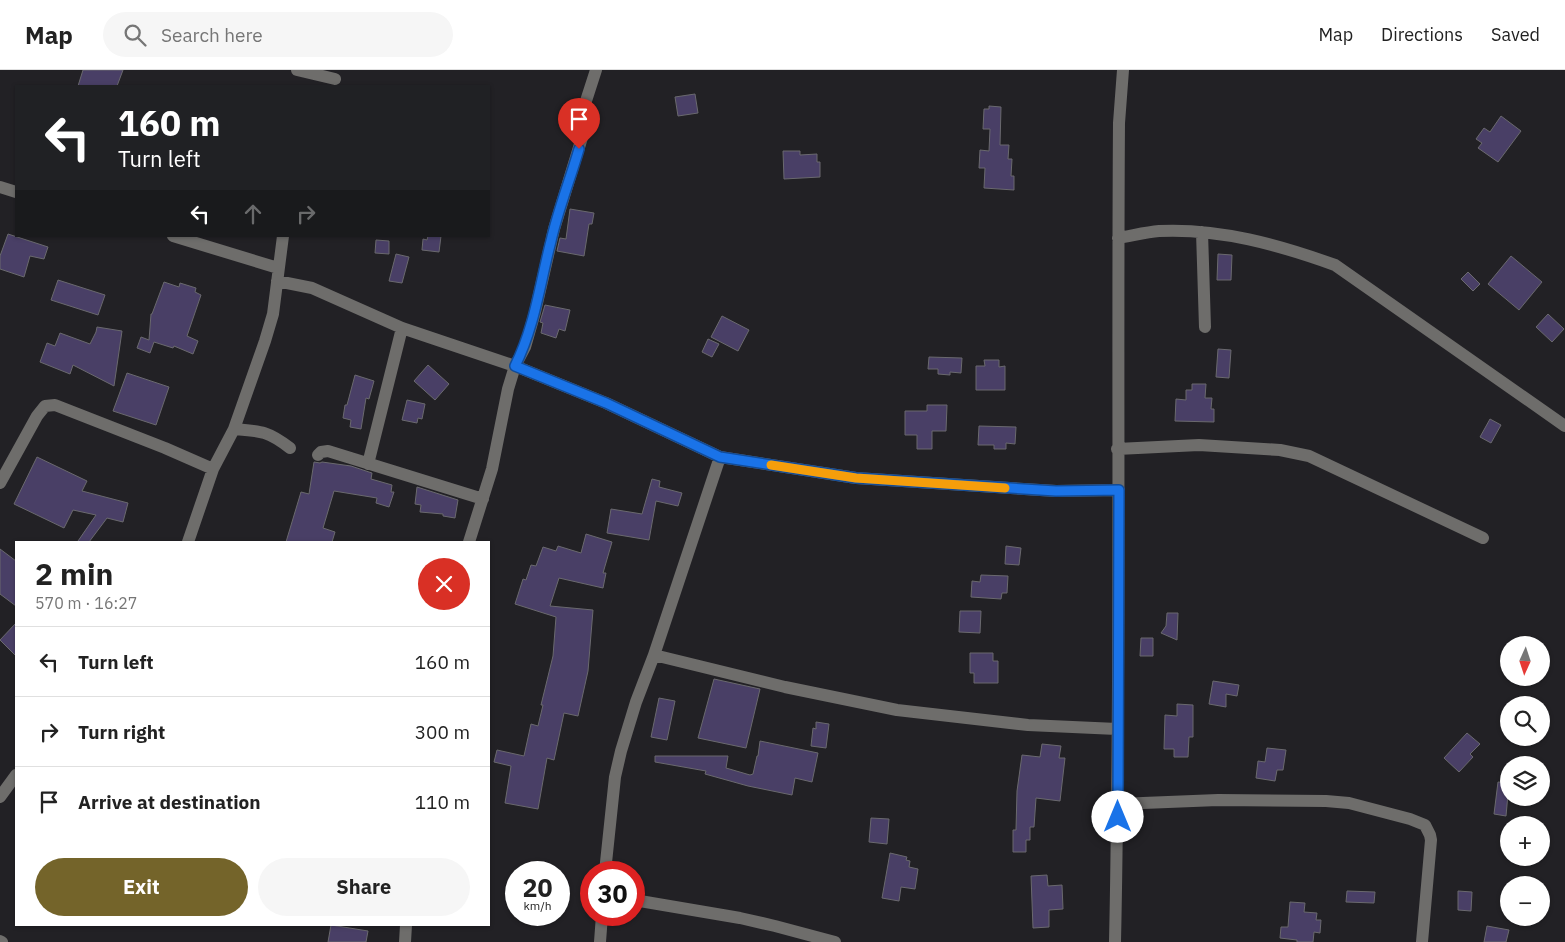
<!DOCTYPE html>
<html lang="en">
<head>
<meta charset="utf-8">
<style>
	body { margin:0; font-family:"IBM Plex Sans",sans-serif; background:#f6f6f6; color:#222; height:100vh; display:flex; flex-direction:column; font-size:19px; white-space:nowrap }
	* { box-sizing:border-box; margin:0 }
	p { font-size:16px; color:#767676 }
	.icon { flex:none; width:28px; height:28px; fill:none; stroke:currentColor; stroke-width:2; stroke-linecap:round; stroke-linejoin:round }
	.map { position:relative; flex:1; overflow:hidden }
	.drawer { position:absolute; left:15px; top:471px; width:475px; height:385px; display:flex; flex-direction:column; background:#fff; border-radius:0px; box-shadow:0 1px 4px #0004 }
	.drawer>* { flex:none }
	.top-card { position:absolute; left:15px; top:15px; width:475px; height:152px; border-radius:0px; box-shadow:0 1px 4px #0004; background:#202124; color:#fff; overflow:hidden }
	.needle { width:32px; rotate:183deg }
	.tools { position:absolute; left:1500px; top:566px; display:grid; gap:10px }
	.tools a { display:grid; place-items:center; width:50px; height:50px; border-radius:50%; background:#fff; box-shadow:0 1px 4px #0004; font-size:25px }
	.speed { position:absolute; left:505px; top:791px; display:flex; gap:10px; font-size:25px; font-weight:700; text-align:center }
	.speed>* { display:grid; place-content:center; width:65px; height:65px; border-radius:50%; background:#fff; box-shadow:0 1px 4px #0004; line-height:1 }
	.speed small { font-size:12px; font-weight:400 }
	.speed .limit { border:8px solid #d22; background:#fff; color:#111 }
	.pin { position:absolute; display:grid; place-items:center; width:42px; height:42px; color:#fff; margin:-51px -21px; border-radius:50% 50% 50% 0; rotate:-45deg; box-shadow:0 0 5px #0007 }
	.pin .icon { rotate:45deg }
	.me { position:absolute; width:55px; margin:-28px; rotate:0deg; stroke-linejoin:round; filter:drop-shadow(0 0 4px #0008) }
	.turn { display:flex; align-items:center; gap:18px; height:105px; padding:0 20px; font-size:22px }
	.turn .icon { width:65px; height:65px; stroke-width:2.5 }
	.turn b { display:block; font-size:35px; line-height:42px }
	.lanes { display:flex; align-items:center; height:48px; padding:0 20px; background:#0003; justify-content:center; gap:25px; direction:ltr }
	.lanes .off { opacity:.35 }
	.round { display:grid; place-items:center; flex:none; width:52px; height:52px; border-radius:26px; background:#f6f6f6 }
	.summary { display:flex; align-items:center; justify-content:space-between; height:85px; padding:0 20px }
	h1 { font-size:30px; font-weight:800; line-height:38px }
	.action { display:flex; gap:10px; margin-top:auto; padding:10px 20px }
	.action a { flex:1; height:58px; border-radius:30px; background:#74642a; color:#fff; font-size:20px; font-weight:800; line-height:58px; text-align:center }
	.action a+a { background:#f6f6f6; color:#222 }
	ul { padding:0; list-style:none }
	li { display:flex; align-items:center; gap:15px; height:70px; padding:0 20px; border-top:1px solid #e0e0e0 }
	li div { flex:1 }
	li b { display:block; font-size:19px }
	li em { font-style:normal }
	header { display:flex; align-items:center; gap:30px; box-sizing:border-box; height:70px; padding:0 25px; background:#fff; border-bottom:1px solid #e0e0e0 }
	header strong { font-size:24px }
	nav { display:flex; gap:28px; margin-inline-start:auto; font-size:18px }
	.search { width:350px; height:45px; background:#f6f6f6; display:flex; align-items:center; gap:12px; box-sizing:border-box; padding:0 18px; border-radius:28px; color:#767676; font-size:19px }
	.map>svg:first-child { display:block }
</style>
</head>
<body>
<header>
<strong>Map</strong>
<div class="search"><svg class="icon" aria-label="search" viewBox="0 0 24 24"><circle cx="10" cy="10" r="6"/><path d="M15 15l6 6"/></svg>Search here</div>
<nav><a>Map</a><a>Directions</a><a>Saved</a></nav>
</header>
<div class="map">
<svg width="1565" height="872" viewBox="0 0 1565 872">
	<rect width="100%" height="100%" fill="#222125"/>
	<path fill="#493f66" stroke="#6a696e" d="M83,0H123L117,16H78Z
		M695,24L698,43L678,46L675,27Z
		M989,36L1001,37L1000,75H1009L1008,89H1012L1011,106H1014V120L984,118L985,98H979L980,80L989,81L990,59H983L984,39H989Z
		M1501,46L1521,61L1498,92L1478,78L1482,73L1476,69L1484,58L1490,62Z
		M783,81H800V85L817,84V92H820V107L784,109Z
		M570,139L594,143L592,154H589L584,186L557,181L560,168L566,169Z
		M8,164L48,177L44,189L30,186L24,207L0,199V186Z
		M428,166H441L439,182L422,180L423,169L427,170Z
		M376,170L389,171V184L375,183Z
		M396,184L409,187L402,213L389,211Z
		M1218,184L1232,185L1231,210H1217Z
		M1511,186L1542,212L1519,240L1488,214Z
		M1468,202L1480,214L1473,221L1461,209Z
		M58,210L105,225L98,245L51,230Z
		M164,212L179,217L180,213L196,218L195,222L201,225L187,266L198,271L193,284L174,276L173,278L154,272L150,283L137,278L141,267L149,270L151,244H152Z
		M545,235L570,240L565,261L559,259L556,268L541,263L543,253L540,252Z
		M1548,244L1564,259L1552,272L1536,257Z
		M722,246L749,260L738,281L711,267Z
		M97,257L122,261L114,316L73,295L70,304L40,292L47,273L55,276L60,263L90,274L96,262Z
		M708,269L719,274L712,287L702,282Z
		M1218,279L1231,280L1229,308L1216,307Z
		M929,287L962,288L961,303L950,302V305L938,304V299H928Z
		M984,290H999V297L1005,296V320H976V296H985Z
		M428,295L449,314L435,330L414,311Z
		M127,303L169,317L156,355L113,341Z
		M355,305L374,311L369,329L366,328L361,359L350,357L351,350L343,348L345,335H347Z
		M1192,314H1206L1205,328H1212L1211,339H1214V352L1175,351L1176,329L1186,330V320H1192Z
		M407,330L425,334L422,349L418,348L417,353L402,350Z
		M927,335H947L946,361H932V379H917V365H905V341H927Z
		M1490,349L1501,355L1491,373L1480,367Z
		M979,356L1016,357L1015,374L1006,373V379H994V375H978Z
		M37,387L87,411L82,421L128,433L123,452L107,448L89,472H80L78,471L96,445L73,440L64,458L14,434Z
		M314,392L320,393L322,392L351,396L372,403L371,409L392,415L391,422H394L389,437L376,433L377,428L334,421L323,458L335,462L332,472H286L301,422L309,424Z
		M652,409L660,411L659,417L682,423L678,436L656,431L649,470L607,463L611,439L642,444Z
		M417,417L458,430L455,448L443,446V444L420,442L421,435L415,434Z
		M586,464L612,472L603,503H606L603,518L559,508L550,536L593,540L588,601L578,646L564,643L554,690L547,688L538,739L505,733L511,696L494,692L497,680L524,686L531,654L538,656L543,635H541L553,586L556,547L515,534L523,509L526,510L531,495L536,496L543,477L556,481L558,476L581,483Z
		M1006,476L1021,478L1019,495L1005,494Z
		M0,479L16,491V536L0,524Z
		M981,505L1008,506L1007,523H1002L1001,529L971,527L972,511L980,512Z
		M960,541H981L980,563L959,562Z
		M1167,543H1178L1177,570L1161,563L1166,556Z
		M16,553V586L0,570Z
		M1141,568H1153V586H1140Z
		M970,583H993V591H998V613H974V603H970Z
		M714,609L760,619L746,678L698,668Z
		M1213,611L1239,615L1237,626L1226,624V637L1209,634Z
		M659,628L675,631L667,670L651,667Z
		M1177,634L1193,635V667H1189L1188,687H1174V679H1164L1165,645L1177,646Z
		M816,652L829,654L826,678L811,676L813,658L816,659Z
		M1467,663L1480,674L1470,684L1473,687L1459,702L1444,688Z
		M760,671L818,683L812,712L795,708L792,725L748,716L705,704L706,701L655,692V686H728L726,698L750,705L753,704L757,686H758Z
		M1042,674L1061,676L1059,688H1065L1060,731L1036,728L1034,757H1030V770H1026V782H1013V760H1016L1017,721L1022,685L1040,687Z
		M1267,678L1286,680L1283,700H1277L1275,711L1256,708L1258,691L1265,692Z
		M1498,712L1509,713L1506,746L1494,744Z
		M871,748L889,749L887,774L869,772Z
		M890,783L907,787L906,790L910,791L909,797L918,799L915,819L901,817L899,831L882,828Z
		M1047,805L1048,816L1062,815L1063,839L1049,840V857L1033,858L1031,806Z
		M1347,821L1375,822L1374,833L1346,832Z
		M1458,821L1472,822L1471,841L1458,840Z
		M1290,832L1305,833L1304,842L1317,843L1316,850H1321L1320,863L1314,862L1313,872H1297V870L1280,868L1281,857H1288Z
		M331,855L368,861L366,872H328Z
		M1487,856L1509,860L1506,872H1484Z"/>
	<g fill="none" stroke-linecap="round" stroke-linejoin="round">
		<path stroke="#6e6d6b" stroke-width="12" d="M297,0L335,9
			M0,117L16,122
			M1202,162L1205,257
			M173,166L278,198
			M1118,168C1131,166 1146,162 1159,161C1220,158 1279,175 1335,195L1565,356
			M277,211L312,218L402,258L515,296L606,333L720,387L856,408L1056,421L1119,420
			M234,359C261,361 268,361 290,378
			M1117,379L1199,375L1280,380L1309,386L1483,468
			M318,385L321,382L328,381L483,429
			M368,394L402,258
			M0,413L37,346L45,336L55,335L165,378L213,399
			M188,472L213,399L234,359L265,271L273,244L283,166
			M469,472L492,399L508,319L515,296L525,277L535,242L554,159L584,61L585,34L596,0
			M654,585L785,617L897,640L1028,655L1117,659
			M0,727L16,705
			M1118,734L1218,730L1326,731L1349,733L1410,749L1425,755L1430,765L1431,770L1422,872
			M605,802L615,707L621,681L636,632L654,585L720,387
			M634,830L740,848L775,856L835,872
			M0,871L2,872
			M405,872L406,855
			M600,872L602,845
			M1115,872C1121,599 1117,326 1119,53L1123,0"/>
	</g>
	<g fill="none" stroke-linecap="round" stroke-linejoin="round">
		<defs>
			<path id="route" d="M579,79C570,110 558,140 551,171C540,213 535,256 515,296L606,333L720,387L856,408L1056,421L1119,420L1118,747"/>
		</defs>
		<use href="#route" stroke="#114b97" stroke-width="12"/>
		<use href="#route" stroke="#1a73e8" stroke-width="9"/>
		<path stroke="#f59e0b" stroke-width="9" d="M771,395L856,408L1005,418"/>
	</g>
</svg>
<div class="tools">
<a><svg class="needle" viewBox="-14 -14 28 28"><path d="M0-13l5 13h-10z" fill="#e53935"/><path d="M0 13l5-13h-10z" fill="#767676"/></svg></a>
<a><svg class="icon" aria-label="search" viewBox="0 0 24 24"><circle cx="10" cy="10" r="6"/><path d="M15 15l6 6"/></svg></a>
<a><svg class="icon" aria-label="layers" viewBox="0 0 24 24"><path d="M12 4l9 5-9 5-9-5zM3 14l9 5 9-5"/></svg></a>
<a>+</a>
<a>−</a>
</div>
<div class="speed"><div>20<small>km/h</small></div><div class="limit">30</div></div>
<div class="pin" style="left:579px;top:79px;background:#d93025"><svg class="icon" aria-label="arrive" viewBox="0 0 24 24"><path d="M6 21V4h12l-3 4 3 4H6"/></svg></div>
<svg class="me" style="left:1118px;top:747px" viewBox="-20 -20 40 40"><circle r="19" fill="#fff"/><path d="M0-13L10 11 0 6-10 11z" fill="#1a73e8"/></svg>
<div class="top-card">
<div class="turn"><svg class="icon" aria-label="left" viewBox="0 0 24 24"><path d="M17 20v-9H6M10 6l-5 5 5 5"/></svg><div><b>160 m</b>Turn left</div></div>
<div class="lanes"><svg class="icon" aria-label="left" viewBox="0 0 24 24"><path d="M17 20v-9H6M10 6l-5 5 5 5"/></svg><svg class="icon off" aria-label="ahead" viewBox="0 0 24 24"><path d="M12 20V5M6 11l6-6 6 6"/></svg><svg class="icon off" aria-label="right" viewBox="0 0 24 24"><path d="M7 20v-9h11M14 6l5 5-5 5"/></svg></div>
</div>
<section class="drawer">
<div class="summary"><div><h1>2 min</h1><p>570 m · 16:27</p></div><a class="round" style="background:#d93025;color:#fff"><svg class="icon" aria-label="close" viewBox="0 0 24 24"><path d="M6 6l12 12M18 6L6 18"/></svg></a></div>
<ul>
<li><svg class="icon" aria-label="left" viewBox="0 0 24 24"><path d="M17 20v-9H6M10 6l-5 5 5 5"/></svg><div><b>Turn left</b></div><em>160 m</em></li>
<li><svg class="icon" aria-label="right" viewBox="0 0 24 24"><path d="M7 20v-9h11M14 6l5 5-5 5"/></svg><div><b>Turn right</b></div><em>300 m</em></li>
<li><svg class="icon" aria-label="arrive" viewBox="0 0 24 24"><path d="M6 21V4h12l-3 4 3 4H6"/></svg><div><b>Arrive at destination</b></div><em>110 m</em></li>
</ul>
<div class="action"><a>Exit</a><a>Share</a></div>
</section>
</div>
</body>
</html>
